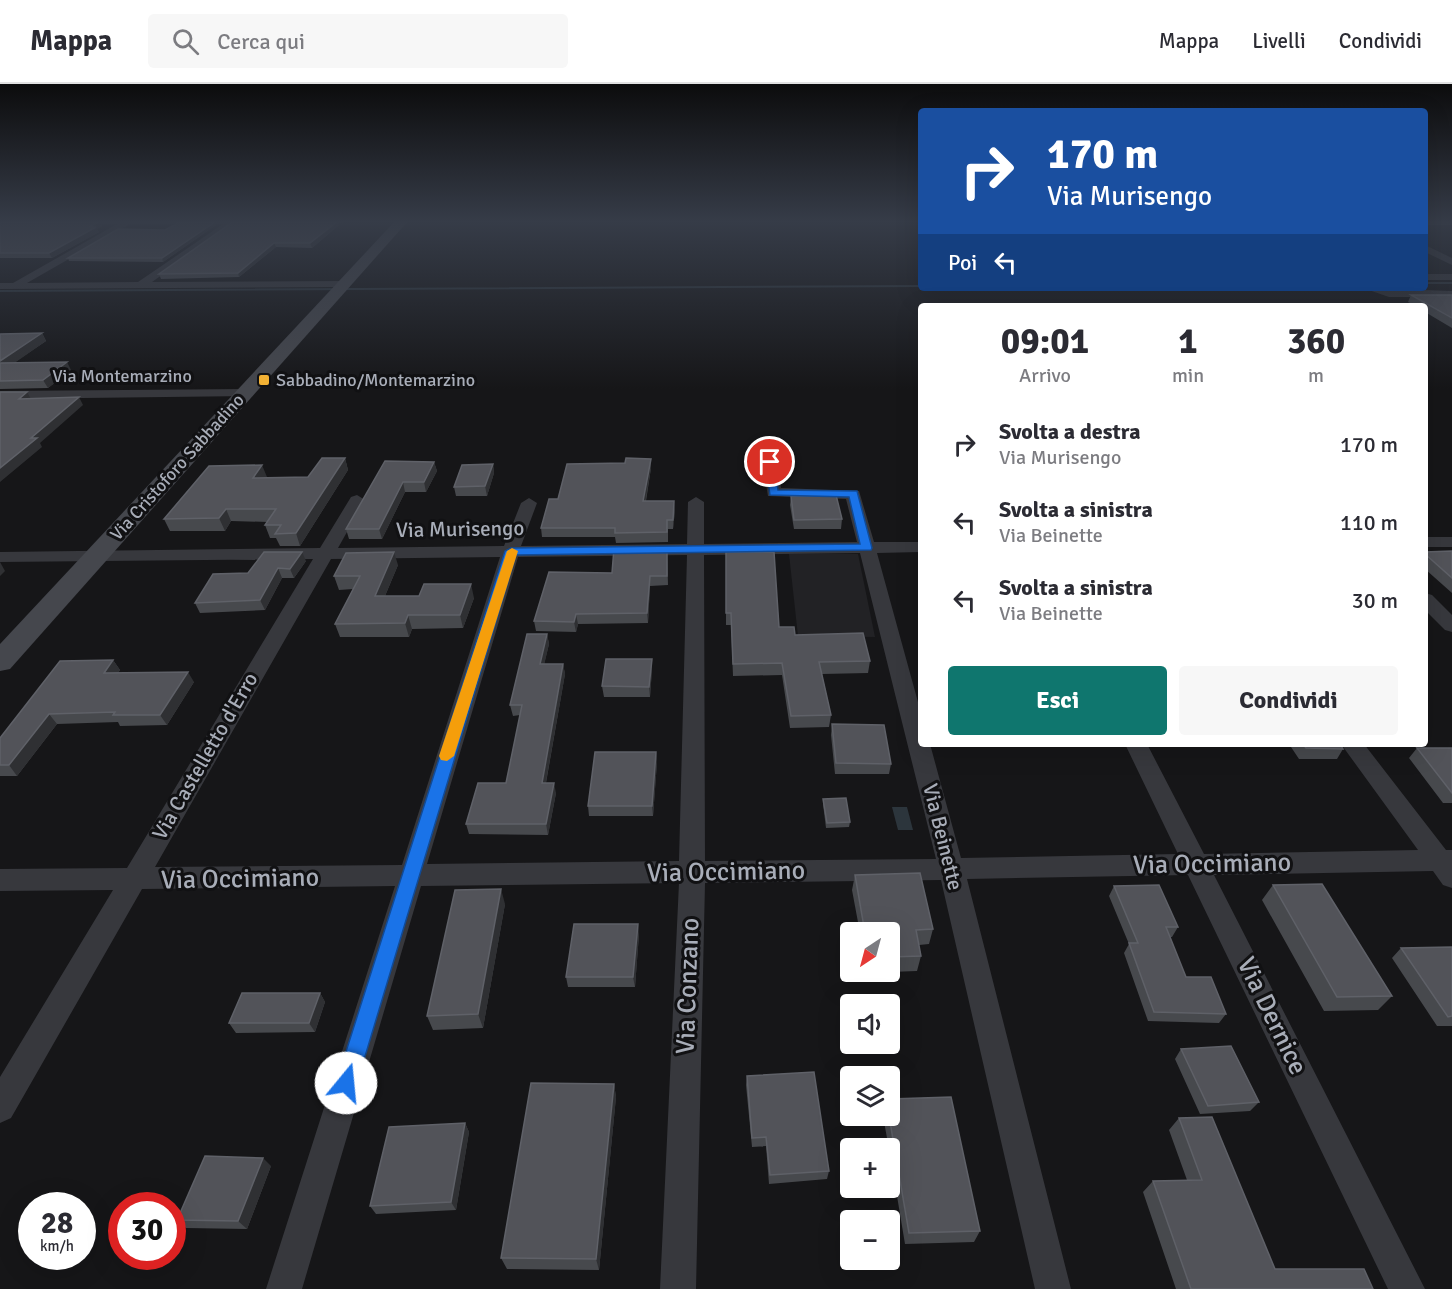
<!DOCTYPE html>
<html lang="it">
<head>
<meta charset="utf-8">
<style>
	body { margin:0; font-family:Signika,sans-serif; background:#f7f7f7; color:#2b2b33; height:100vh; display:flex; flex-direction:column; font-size:22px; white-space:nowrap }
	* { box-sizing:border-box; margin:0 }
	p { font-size:20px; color:#7c7c81 }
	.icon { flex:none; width:33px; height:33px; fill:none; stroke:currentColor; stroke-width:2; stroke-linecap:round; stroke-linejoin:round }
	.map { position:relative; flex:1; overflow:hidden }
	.details { position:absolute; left:918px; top:219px; width:510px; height:444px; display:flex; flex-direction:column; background:#fff; border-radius:6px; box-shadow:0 6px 24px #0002 }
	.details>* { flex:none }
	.hud { position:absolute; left:918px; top:24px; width:510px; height:183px; border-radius:6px; box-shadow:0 6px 24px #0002; background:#1a4fa0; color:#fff; overflow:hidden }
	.needle { width:39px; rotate:216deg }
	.fabs { position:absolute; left:840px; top:838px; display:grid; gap:12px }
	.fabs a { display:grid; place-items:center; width:60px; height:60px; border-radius:6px; background:#fff; box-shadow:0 6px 24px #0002; font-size:30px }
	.speed { position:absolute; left:18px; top:1108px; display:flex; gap:12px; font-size:30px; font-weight:700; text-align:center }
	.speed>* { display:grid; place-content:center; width:78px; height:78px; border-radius:50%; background:#fff; box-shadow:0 6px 24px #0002; line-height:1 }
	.speed small { font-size:15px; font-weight:400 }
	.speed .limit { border:9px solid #d22; background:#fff; color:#111 }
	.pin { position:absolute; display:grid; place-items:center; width:51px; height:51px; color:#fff; margin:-26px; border:3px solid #fff; border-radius:50%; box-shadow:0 2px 6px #0007 }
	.me { position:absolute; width:66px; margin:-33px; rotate:17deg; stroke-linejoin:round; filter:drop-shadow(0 0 4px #0008) }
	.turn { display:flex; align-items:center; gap:21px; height:126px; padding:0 30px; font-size:27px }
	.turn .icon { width:78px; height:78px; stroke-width:2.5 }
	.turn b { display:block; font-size:42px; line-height:51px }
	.then { display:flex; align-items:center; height:57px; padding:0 30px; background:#0003; gap:12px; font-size:22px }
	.eta { display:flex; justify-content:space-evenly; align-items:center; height:102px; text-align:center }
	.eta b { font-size:36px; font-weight:800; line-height:42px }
	.button { display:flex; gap:12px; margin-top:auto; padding:12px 30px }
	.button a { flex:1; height:69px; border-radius:6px; background:#0f766e; color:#fff; font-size:24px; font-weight:800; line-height:69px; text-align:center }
	.button a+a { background:#f7f7f7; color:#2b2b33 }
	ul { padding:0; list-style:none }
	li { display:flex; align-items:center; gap:18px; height:78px; padding:0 30px }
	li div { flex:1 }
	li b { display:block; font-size:22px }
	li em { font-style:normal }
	header { display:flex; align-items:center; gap:36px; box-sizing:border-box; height:84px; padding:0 30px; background:#fff; border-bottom:2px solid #e1e1e2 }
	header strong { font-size:28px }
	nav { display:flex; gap:33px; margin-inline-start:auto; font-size:21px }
	.search { width:420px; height:54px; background:#f7f7f7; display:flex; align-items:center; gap:15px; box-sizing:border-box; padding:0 21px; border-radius:6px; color:#7c7c81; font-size:22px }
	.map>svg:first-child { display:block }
</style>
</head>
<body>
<header>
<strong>Mappa</strong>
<div class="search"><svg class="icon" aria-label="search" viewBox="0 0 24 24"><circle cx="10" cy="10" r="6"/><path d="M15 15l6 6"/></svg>Cerca qui</div>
<nav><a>Mappa</a><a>Livelli</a><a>Condividi</a></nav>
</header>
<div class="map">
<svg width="1452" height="1205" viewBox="0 0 1452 1205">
	<rect width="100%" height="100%" fill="#161618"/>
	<path fill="#222225" d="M789,470H858L875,553L798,552Z"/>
	<path fill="#2c353c" d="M892,723H907L913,746H898Z"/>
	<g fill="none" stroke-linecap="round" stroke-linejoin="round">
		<path fill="#2c353c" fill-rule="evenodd" d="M1425,198H1452V200H1425Z
			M921,201V203L0,208V206Z"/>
		<path fill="#37383d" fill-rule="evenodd" d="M69,136H346L342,139H235L152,198L344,197L349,200L344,203L0,205V199H13L117,140L72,141L69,140ZM223,140L138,198L27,199L130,140Z
			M1425,161L1452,174V181L1425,168Z
			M1425,190H1452V196H1425Z
			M1363,204L1452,207V213H1389Z
			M245,305L250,306V312L0,315V307Z
			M770,373L778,378L781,404L859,407L874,458H921V468L877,469L921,629V660H930L961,774L1178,770L1125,660H1147L1204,770L1418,766L1341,660H1364L1446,766H1452V804L1443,801L1433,787L1214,791L1425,1205H1388L1188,791L967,795L1071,1205H1035L941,796L705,799L696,1205H660L679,799L421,802L302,1205H266L395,802L142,805L11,1034L0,1039V993L113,806L0,807V785L127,784L313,475L0,478V468L320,464L351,413L357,411L365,416L338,464L504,462L521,419L529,414L537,419L521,462L687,460L688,418L696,413L704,418V460L857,458L846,415L768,412L762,378ZM860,469L936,775L705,777L704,471ZM687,471L679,777L427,780L518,473ZM500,473L402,781L155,783L331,475Z
			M1425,453H1452V463H1425Z
			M1425,509L1432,511L1452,531V548L1445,546L1425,526Z"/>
		<path fill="#45474d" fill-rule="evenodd" d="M396,136H409L10,585L0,587V560Z"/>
	</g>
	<path fill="#47494d" d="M1425,136H1452V141H1425Z
		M100,137L102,142L97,145L99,148L52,174H0V138Z
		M215,138L216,141L163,178L69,177L68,174L165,146Z
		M339,141L312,164L276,163L239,193L161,195L159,190Z
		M1411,211H1452V244L1425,228V222H1415L1408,218Z
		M42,249L46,257L15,278L71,286L48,304L0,305V250Z
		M345,374L348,386L300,462H280L276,454H270L265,441L268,438L231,437L225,447H170L164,435L267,393H308Z
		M385,377L434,378L437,387L426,408H405L382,455H349L346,445Z
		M493,380L494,389L487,412H456L454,403Z
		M651,384L646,417L675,426L673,445H668V458L616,459L615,453H542L541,444L558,415Z
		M791,412L842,435L841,445H794L790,421Z
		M667,464L668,501L650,502L648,539L578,540L576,548L536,547L534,537Z
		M1452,467V509L1425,485V468Z
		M726,468L779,543L795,551L870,577L868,589L822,590L831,631L829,643L790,644L782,591L733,592L731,541H726Z
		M306,477L294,494H282L265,526L200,529L195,519L248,489Z
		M398,481L385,512L474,514L463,544L412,545L409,553H340L335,540L353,505L339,506L334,492Z
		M547,550L549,560L544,580H563L565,590L546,699L556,709L548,751L469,750L466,740L506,699L520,631L513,632L510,621Z
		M652,575V585L650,613H604L602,602Z
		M113,576L120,586L118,589L194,598L167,641L120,642L118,638L57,640L17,692H0V654Z
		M832,640L891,680L889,690H835L831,651Z
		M1289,660H1340L1343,665L1337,675H1299Z
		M1417,664H1452V719H1443L1409,674Z
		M656,668L657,678L653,732H589L588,722Z
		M823,715L850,738L849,743L826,744L823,720Z
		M855,791L933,845L929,860L919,861L921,872L917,887L890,888V849H860L852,806Z
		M1273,801L1392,912L1378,926L1324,927L1262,816Z
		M1114,802L1178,843L1172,853H1170L1186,893L1226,930L1219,939L1148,937L1124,869L1129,860L1109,812Z
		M505,820L483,944L433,946L427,932Z
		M639,850L635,903H568L566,893Z
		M1452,863V942H1437L1392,874L1401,864Z
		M320,909L325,918L315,948L236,949L229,939Z
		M1181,965L1259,1018L1250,1027L1200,1030L1175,975Z
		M747,992L829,1087L827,1095L769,1100L766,1062L752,1063L746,1001Z
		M614,1000L616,1013L599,1186L507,1185L501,1174Z
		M883,1032H890L980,1147L974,1158L905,1160L890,1070V1065H889Z
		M1179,1034L1275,1185L1373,1205H1176L1143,1108L1153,1097L1187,1096L1169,1046Z
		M465,1039L469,1048L456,1126L376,1130L370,1122Z
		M271,1082L247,1145L186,1144L177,1136Z"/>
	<path fill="#2f3033" d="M100,137L102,142L97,145L99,148L52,174L49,169Z
		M338,137L339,141L312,164L310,159Z
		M215,138L216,141L163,178L162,174Z
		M274,159L276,163L239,193L238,189Z
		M42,249L46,257L3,287L0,282V277Z
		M67,278L71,286L48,304L43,296Z
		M27,308L32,317L19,315Z
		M79,313L83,321L40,359L42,363L0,398V384L31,354Z
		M345,374L348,386L300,462L296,449Z
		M651,375V384L644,426L643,417Z
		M434,378L437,387L426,408L424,398Z
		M493,380L494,389L487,412L485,402Z
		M262,381L267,393L253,394Z
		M403,398L405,408L382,455L379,445Z
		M674,417L675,426L673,445V436Z
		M226,425L231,437L225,447L219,434Z
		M302,468L306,477L294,494L290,485Z
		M394,468L398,481L379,526L375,512Z
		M0,478L5,487L0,492Z
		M278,484L282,494L265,526L260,516Z
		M650,492V502L648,539L647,529Z
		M471,500L474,514L463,544L460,531Z
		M576,530L578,540L576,548L574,538Z
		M408,531L412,545L409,553L405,539Z
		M547,550L549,560L542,590L540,580Z
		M652,575V585L650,613L649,603Z
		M113,576L120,586L111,599L104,589Z
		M563,580L565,590L544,709L542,699Z
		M188,588L194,598L167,641L160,631Z
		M49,630L57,640L17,692L9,681Z
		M656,668L657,678L653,732L652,722Z
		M554,699L556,709L548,751L546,740Z
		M501,805L505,820L483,944L478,930Z
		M638,840L639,850L635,903L633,893Z
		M320,909L325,918L315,948L309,939Z
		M614,1000L616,1013L599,1186L596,1175Z
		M465,1039L469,1048L456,1126L451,1118Z
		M263,1074L271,1082L247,1145L238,1137Z"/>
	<path fill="#525359" stroke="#5f6168" stroke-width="1.5" d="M100,137L89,143H96L49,169H0V138Z
		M234,137H338L310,159H274L238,189L159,190Z
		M215,138L162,174H68L118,145L165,146L178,139Z
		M1411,211H1452V234Z
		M42,249L0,277V250Z
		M67,278L43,296L0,297V279Z
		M0,308H27L19,315L79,313L31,354H37L0,384Z
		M322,374H345L296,449L275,450L281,441H265L276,425H226L219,434L164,435L209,382L262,381L253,394L308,393Z
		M626,374L651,375L643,417H674L673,436H667V448L615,449V444H541L549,415H558L567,380L625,379Z
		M385,377L434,378L424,398H403L379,445H346Z
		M493,380L485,402L454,403L462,381Z
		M836,411L842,435L794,436L791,412Z
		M614,464H667V492H650L647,529L576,530L574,538L534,537L549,488L612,489Z
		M1452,467V494L1425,470V468Z
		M264,468H302L290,485L278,484L260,516L195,519L213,490L248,489Z
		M394,468L375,512H419L424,500H471L460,531H408L405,539L335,540L360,492H334L346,469Z
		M726,468H774L779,543H794L795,551L863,549L870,577L819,578L831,631L791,632L782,579L733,580L731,529H726Z
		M527,550H547L540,580H563L542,699H554L546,740H466L478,699H506L522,621H510Z
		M606,575H652L649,603L602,602Z
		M113,576L104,589L188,588L160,631H113L115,628L49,630L9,681H0V654L60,577Z
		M832,640L884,641L891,680L836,679Z
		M1303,660H1340L1343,665L1306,664Z
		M1417,664H1452V709Z
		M595,668H656L652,722H588Z
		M846,714L850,738L827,739L823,715Z
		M920,789L933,845L916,846L921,872L890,873V849H865L855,791Z
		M1322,800L1392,912L1337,913L1273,801Z
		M1159,801L1178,843H1166L1186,893H1211L1226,930L1154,928L1129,859H1138L1114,802Z
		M501,805L478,930L427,932L455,806Z
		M574,840H638L633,893H566Z
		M1452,863V932L1448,933L1401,864Z
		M242,909H320L309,939H229Z
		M1231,962L1259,1018L1208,1022L1181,965Z
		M814,988L829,1087L770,1091L766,1053L752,1054L747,992Z
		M531,999L614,1000L596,1175L501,1174Z
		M951,1013L980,1147L909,1149L889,1032L890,1015Z
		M1212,1033L1275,1185H1364L1373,1205H1191L1153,1097L1202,1096L1179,1034Z
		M465,1039L451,1118L370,1122L389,1043Z
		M205,1072L263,1074L238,1137L177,1136Z"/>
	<linearGradient id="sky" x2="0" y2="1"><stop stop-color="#0c0c0d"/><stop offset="0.45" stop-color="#363c48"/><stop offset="1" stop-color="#363c48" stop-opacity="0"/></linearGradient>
	<rect width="1452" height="305" fill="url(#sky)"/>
	<path fill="#1a73e8" stroke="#114b97" stroke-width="1.5" d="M770,375L775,378L778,406L857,407L872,464L871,466L516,471L357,999L354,1006L346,1009L339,1006L336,999L505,467L511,464L860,460L849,413L770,411L765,378Z"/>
	<path fill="#f59e0b" d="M512,464L518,467L454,672L447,677L441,676L439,672L507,467Z"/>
	<rect fill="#f2b134" stroke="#111113" stroke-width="2" x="258" y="290" width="12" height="12" rx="3"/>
	<g text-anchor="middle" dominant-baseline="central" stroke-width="6" stroke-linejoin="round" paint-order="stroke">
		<g font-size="18" fill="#a8adb8" stroke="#111113">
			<text x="122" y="292">Via Montemarzino</text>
			<text transform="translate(177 383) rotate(-48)">Via Cristoforo Sabbadino</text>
		</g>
		<g font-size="18" fill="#a8adb8" stroke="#111113" text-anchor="start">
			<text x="276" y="296">Sabbadino/Montemarzino</text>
		</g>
		<g font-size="21" fill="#a8adb8" stroke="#111113">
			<text transform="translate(460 445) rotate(-1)">Via Murisengo</text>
			<text transform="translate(205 672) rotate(-60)">Via Castelletto d'Erro</text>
			<text transform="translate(943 753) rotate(76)">Via Beinette</text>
		</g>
		<g font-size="26" fill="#a8adb8" stroke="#111113">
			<text transform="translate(1212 780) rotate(-1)">Via Occimiano</text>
			<text transform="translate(726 788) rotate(-1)">Via Occimiano</text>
			<text transform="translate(240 795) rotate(-1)">Via Occimiano</text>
			<text transform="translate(688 902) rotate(-88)">Via Conzano</text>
			<text transform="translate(1272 932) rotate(64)">Via Dernice</text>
		</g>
	</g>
</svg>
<div class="fabs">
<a><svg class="needle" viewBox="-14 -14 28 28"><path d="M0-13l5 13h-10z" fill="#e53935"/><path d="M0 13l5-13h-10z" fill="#7c7c81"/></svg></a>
<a><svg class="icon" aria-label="sound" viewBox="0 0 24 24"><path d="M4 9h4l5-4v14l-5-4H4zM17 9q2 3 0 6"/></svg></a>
<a><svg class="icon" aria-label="layers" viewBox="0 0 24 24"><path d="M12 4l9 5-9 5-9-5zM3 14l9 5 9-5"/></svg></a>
<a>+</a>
<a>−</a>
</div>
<div class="speed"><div>28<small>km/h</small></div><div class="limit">30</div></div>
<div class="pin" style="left:770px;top:378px;background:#d93025"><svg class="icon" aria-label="arrive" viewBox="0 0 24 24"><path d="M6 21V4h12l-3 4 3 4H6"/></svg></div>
<svg class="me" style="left:346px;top:999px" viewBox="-20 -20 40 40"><circle r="19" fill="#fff"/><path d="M0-13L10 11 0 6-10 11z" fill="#1a73e8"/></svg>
<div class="hud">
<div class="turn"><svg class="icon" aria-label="right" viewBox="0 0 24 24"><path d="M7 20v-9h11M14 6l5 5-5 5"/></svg><div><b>170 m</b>Via Murisengo</div></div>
<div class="then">Poi<svg class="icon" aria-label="left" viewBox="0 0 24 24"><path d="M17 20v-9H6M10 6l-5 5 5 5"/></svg></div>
</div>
<section class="details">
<div class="eta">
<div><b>09:01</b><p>Arrivo</p></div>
<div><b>1</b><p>min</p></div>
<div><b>360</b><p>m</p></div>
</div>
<ul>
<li><svg class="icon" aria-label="right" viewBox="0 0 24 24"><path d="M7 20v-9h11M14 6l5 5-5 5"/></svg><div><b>Svolta a destra</b><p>Via Murisengo</p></div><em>170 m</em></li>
<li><svg class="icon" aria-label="left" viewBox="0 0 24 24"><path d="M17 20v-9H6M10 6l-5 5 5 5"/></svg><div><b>Svolta a sinistra</b><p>Via Beinette</p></div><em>110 m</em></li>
<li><svg class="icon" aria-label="left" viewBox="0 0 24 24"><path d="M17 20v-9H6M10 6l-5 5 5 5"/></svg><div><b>Svolta a sinistra</b><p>Via Beinette</p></div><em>30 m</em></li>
</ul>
<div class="button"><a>Esci</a><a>Condividi</a></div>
</section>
</div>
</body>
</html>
